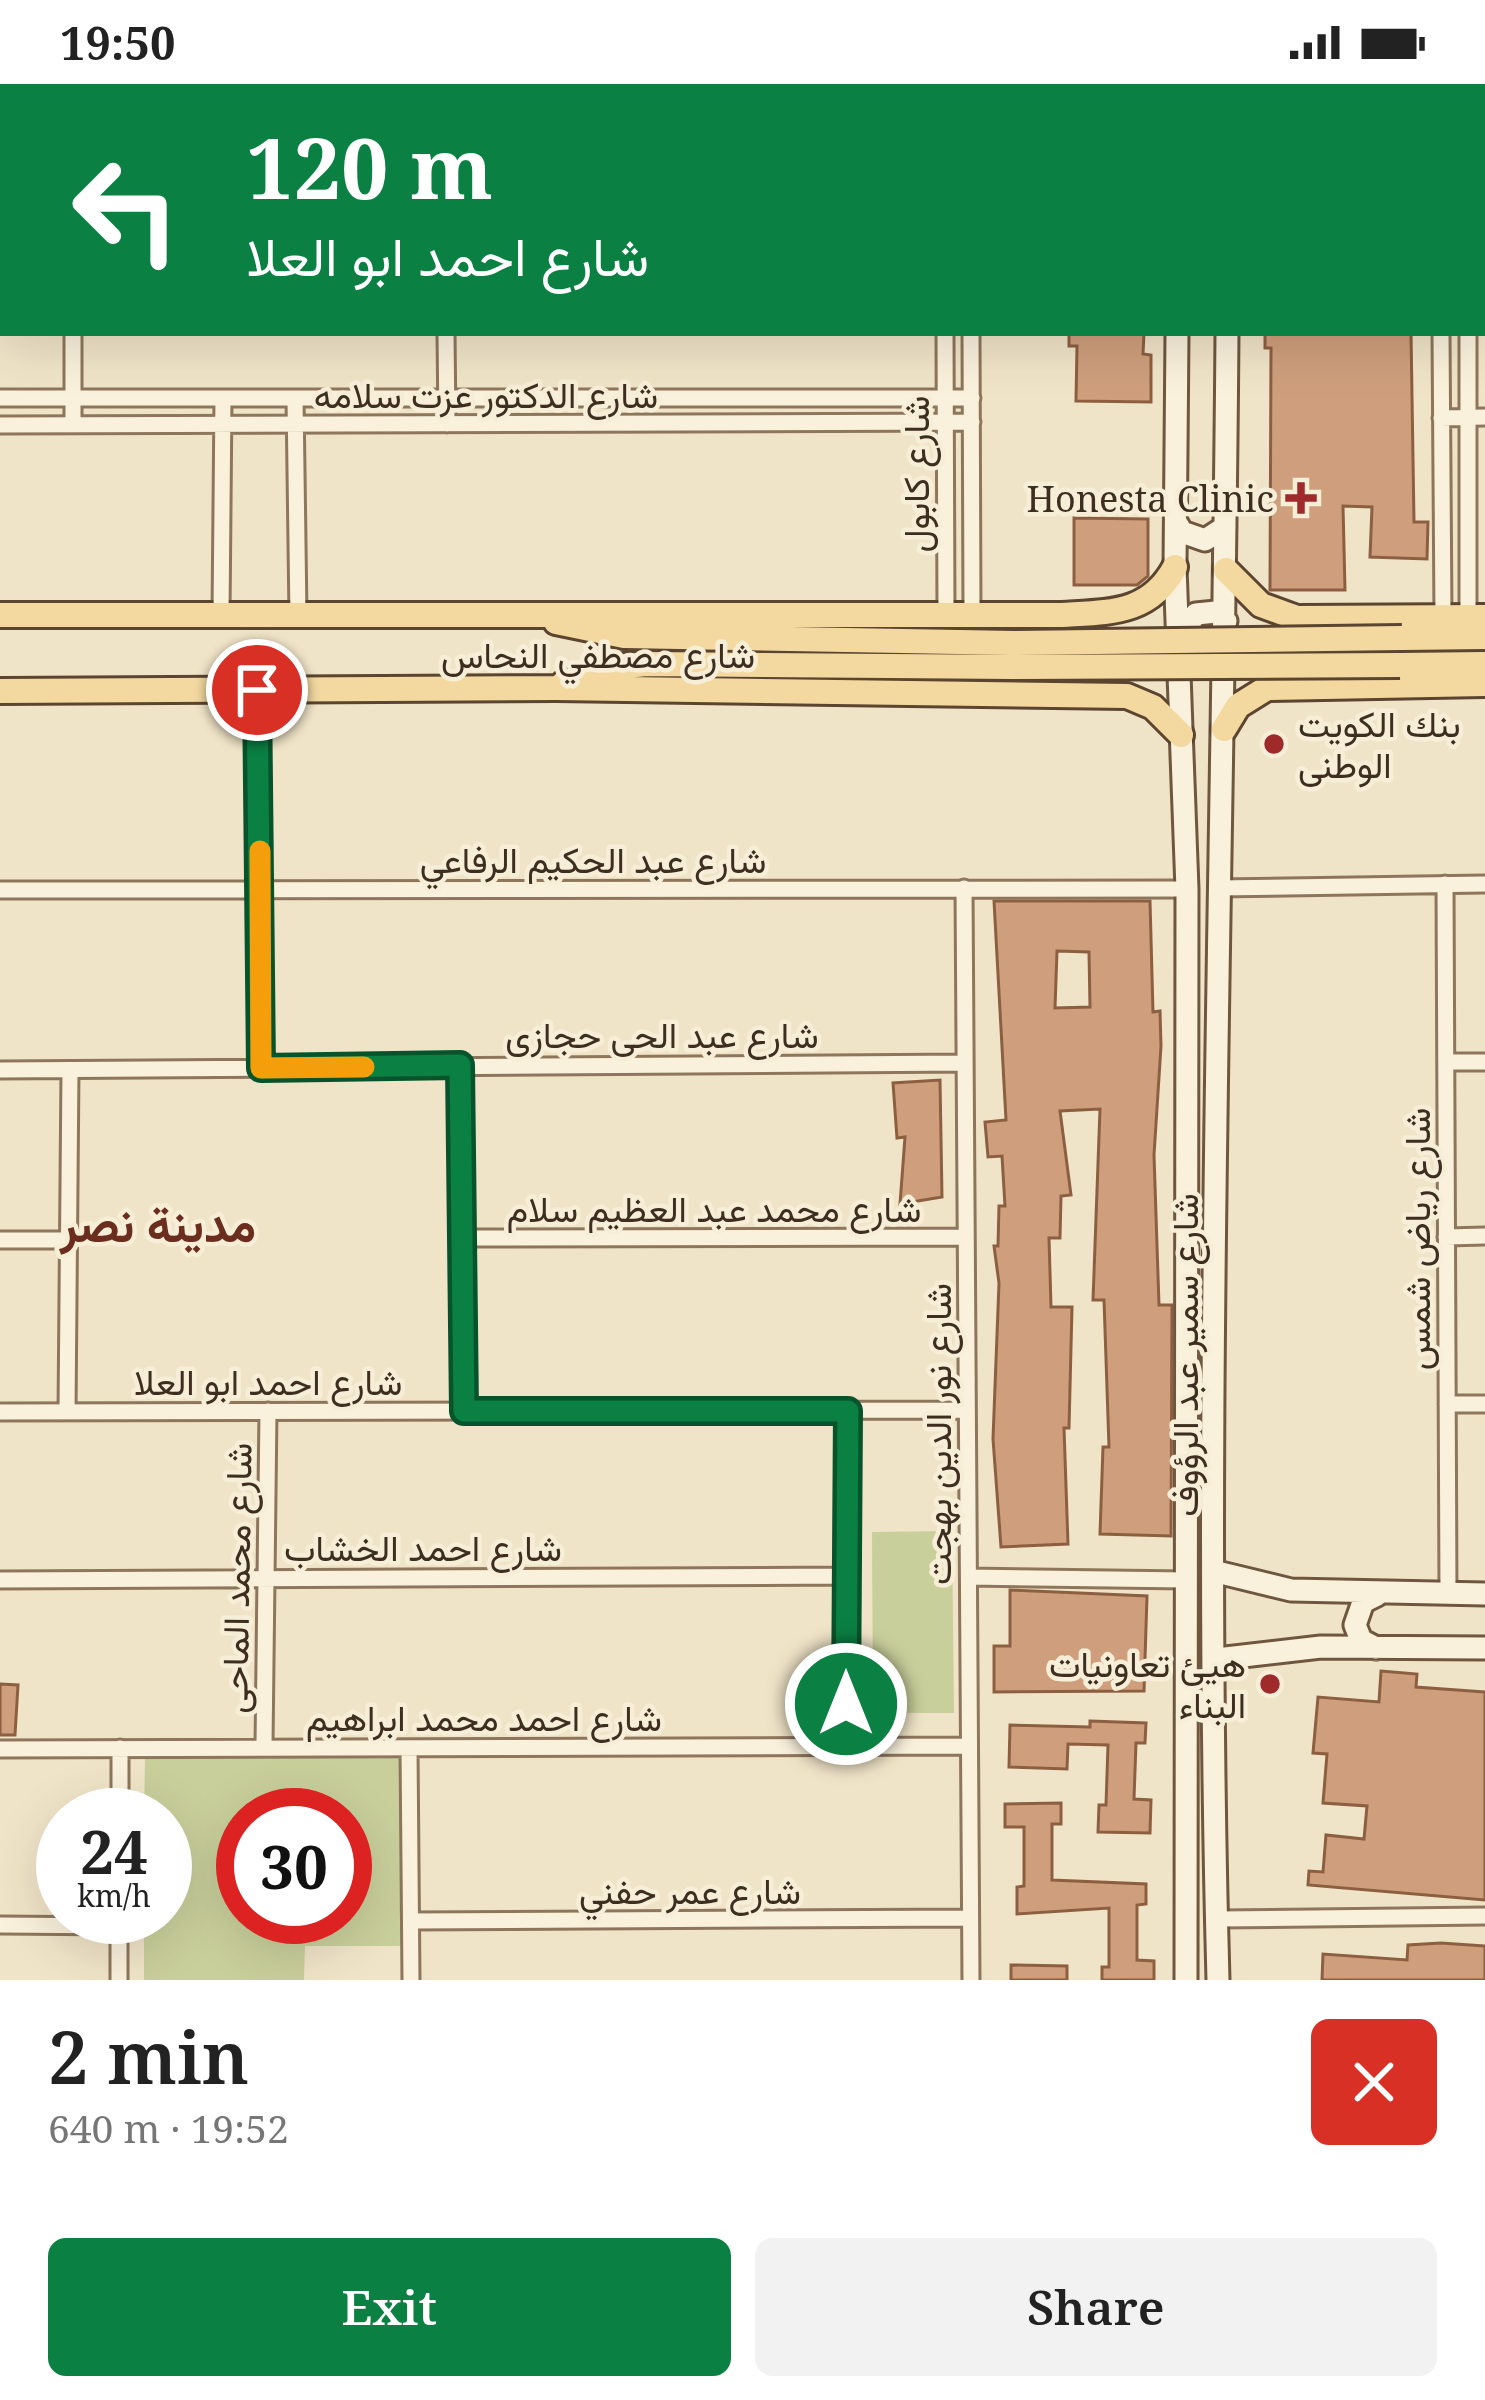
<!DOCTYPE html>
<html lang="en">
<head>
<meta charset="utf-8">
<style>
	body { margin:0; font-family:"Noto Serif",Vazirmatn,serif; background:#f2f2f2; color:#222; height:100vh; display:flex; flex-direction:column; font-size:45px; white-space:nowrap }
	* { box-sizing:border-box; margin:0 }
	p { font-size:39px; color:#767676 }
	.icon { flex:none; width:66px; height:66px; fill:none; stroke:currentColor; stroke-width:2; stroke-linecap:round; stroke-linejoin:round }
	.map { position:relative; height:1896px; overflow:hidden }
	.drawer { display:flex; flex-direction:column; background:#fff; flex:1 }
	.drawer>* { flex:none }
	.guide { position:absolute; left:0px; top:0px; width:1485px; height:252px; box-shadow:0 12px 48px #0002; background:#0b8043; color:#fff; overflow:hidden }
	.speed { position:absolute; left:36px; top:1704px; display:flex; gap:24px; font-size:60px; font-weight:700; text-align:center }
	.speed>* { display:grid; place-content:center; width:156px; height:156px; border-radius:50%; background:#fff; box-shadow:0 12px 48px #0002; line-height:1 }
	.speed small { font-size:30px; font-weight:400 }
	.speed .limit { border:18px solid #d22; background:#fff; color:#111 }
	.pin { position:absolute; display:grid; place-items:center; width:102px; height:102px; color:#fff; margin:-51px; border:6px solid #fff; border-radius:50%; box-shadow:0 3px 12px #0007 }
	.me { position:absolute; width:132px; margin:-66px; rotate:0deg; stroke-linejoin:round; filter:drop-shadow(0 0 9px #0008) }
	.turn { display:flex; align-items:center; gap:42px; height:252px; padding:0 48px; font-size:54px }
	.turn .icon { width:156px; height:156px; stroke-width:2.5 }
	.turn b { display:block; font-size:84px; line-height:102px }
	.round { display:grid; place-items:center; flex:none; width:126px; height:126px; border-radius:18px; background:#f2f2f2 }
	.summary { display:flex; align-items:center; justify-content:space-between; height:204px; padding:0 48px }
	h1 { font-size:72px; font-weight:600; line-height:90px }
	.button { display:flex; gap:24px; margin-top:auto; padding:24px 48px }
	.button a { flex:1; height:138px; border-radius:18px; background:#0b8043; color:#fff; font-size:48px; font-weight:600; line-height:138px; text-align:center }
	.button a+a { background:#f2f2f2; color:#222 }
	.status { display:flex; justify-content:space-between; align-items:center; height:84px; padding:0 60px; background:#fff; direction:ltr }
	.status svg { height:33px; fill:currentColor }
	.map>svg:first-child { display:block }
</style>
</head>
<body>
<div class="status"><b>19:50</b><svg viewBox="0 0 49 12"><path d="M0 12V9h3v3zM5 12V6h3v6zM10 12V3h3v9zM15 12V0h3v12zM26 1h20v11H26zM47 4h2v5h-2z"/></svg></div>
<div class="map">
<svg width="1485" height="1896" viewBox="0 0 1485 1896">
	<rect width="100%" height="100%" fill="#f0e4c8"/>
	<path fill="#c9cf9b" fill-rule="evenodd" d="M952,1447L954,1629H873L872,1448Z
		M145,1672L404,1673L403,1862H305L304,1896H144V1833H165V1731H144ZM243,1731H345V1833H243Z"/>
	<path fill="#cf9f7d" stroke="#8d5f41" stroke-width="3" fill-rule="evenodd" d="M1069,249H1144L1143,270L1151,271V318L1076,317L1077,262H1069Z
		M1265,249H1411L1414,438H1428L1427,475L1370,473L1372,423L1343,422L1345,506H1270L1271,264H1265Z
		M1074,434L1148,435V492L1137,501H1074Z
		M994,817H1150L1153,928L1160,927L1161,962L1154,1071L1159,1221H1172L1171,1452L1100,1450L1103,1363H1109L1104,1216H1093L1100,1025L1060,1027L1071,1111L1061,1112L1060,1154H1049L1051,1223H1072L1069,1344H1064L1068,1460L1001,1463L993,1355L999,1199L994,1162H998L999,1122H1005L1002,1072L988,1073L985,1038L1006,1036ZM1057,867L1089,868L1090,923L1055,924Z
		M940,996L942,1113L900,1120L905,1053L897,1054L893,999Z
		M1010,1506L1147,1512L1144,1607L994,1608V1562H1010Z
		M1381,1587L1417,1590L1416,1603L1485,1608V1816L1308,1801L1309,1787L1323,1788L1326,1751L1364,1755L1367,1722L1323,1719L1327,1670L1313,1669L1318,1613L1379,1618Z
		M0,1600L18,1601L15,1651H0Z
		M1090,1637L1146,1639L1145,1659H1136L1134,1715L1151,1716L1150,1749L1098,1748L1099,1721H1106L1108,1661L1068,1660L1067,1685L1009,1683L1010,1641L1090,1643Z
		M1061,1719V1740H1052V1796L1146,1800V1820L1137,1821V1876L1154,1877V1896H1102V1883H1109V1824L1017,1830V1803L1024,1802V1743H1005V1720Z
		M1441,1859L1485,1862V1896H1322L1323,1870L1407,1876L1408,1861Z
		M1011,1881L1067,1882V1896H1011Z"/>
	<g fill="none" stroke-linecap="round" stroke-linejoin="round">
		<defs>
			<path id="street" d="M944,0V3
				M971,0V3
				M1439,0V3
				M1467,0V3
				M72,3V0
				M445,3V0
				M0,138H3
				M73,249V341
				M446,249L447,340
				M945,249L946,530
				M971,249L972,530
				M1441,249L1443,533
				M0,314H972
				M295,314L298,532
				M1441,334L1485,333
				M0,341L972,338
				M221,532L223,314
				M1468,533V249
				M257,606L261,984
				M1445,800L1448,1510
				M964,804L971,1896
				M1218,804L1485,800
				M0,806L1187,805
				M1446,978H1485
				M460,981L464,1327
				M0,986L965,979
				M1446,1153L1485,1152
				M462,1154L966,1153
				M0,1156H68
				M1447,1320H1485
				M0,1328L967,1326
				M67,1328L70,986
				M969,1493L1186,1496
				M0,1496L846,1492
				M264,1661L268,1327
				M846,1663L848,1327
				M0,1665L969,1662
				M409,1665L411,1896
				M120,1731V1664
				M119,1833V1896
				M1217,1835L1485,1832
				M411,1837L970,1834
				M0,1841L119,1842"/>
			<path id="secondary" d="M1178,3V0
				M1228,3V0
				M1177,249L1175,483L1187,805L1186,1896
				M1176,438L1182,448L1205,456L1225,443
				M1187,564L1188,541L1196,530L1216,528L1226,537
				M1217,1488L1291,1506L1485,1510
				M1376,1564L1361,1556L1355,1541L1363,1518L1377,1511
				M1217,1575L1321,1563L1485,1564
				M1218,1896C1203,1347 1223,798 1227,249"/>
			<path id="primary" d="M1226,486L1261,521L1297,534L1485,533
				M0,531H1062C1110,528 1150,530 1175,483
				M556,538L624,552L1014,559
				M1402,554L1485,553
				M1400,581L1485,580
				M563,600L603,584L647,580L1015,583
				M0,607L556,604L1127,612L1153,623L1181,651
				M1224,645L1238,622L1267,604L1485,600"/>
		</defs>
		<use href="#street" stroke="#8d765c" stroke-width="21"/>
		<use href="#secondary" stroke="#6f573f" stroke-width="27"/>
		<use href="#primary" stroke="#5b4430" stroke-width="30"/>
		<use href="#street" stroke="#faf1dc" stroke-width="15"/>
		<use href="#secondary" stroke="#faf1dc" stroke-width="21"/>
		<use href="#primary" stroke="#f3d9a0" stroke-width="24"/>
		<defs>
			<path id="primary-bridge" d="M1014,559L1402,554
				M1015,583L1400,581"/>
		</defs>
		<use href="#primary-bridge" stroke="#5b4430" stroke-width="30" stroke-linecap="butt"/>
		<use href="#primary-bridge" stroke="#f3d9a0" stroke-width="24"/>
	</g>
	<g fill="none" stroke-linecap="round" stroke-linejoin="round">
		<defs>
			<path id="route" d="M257,606L261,984L460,981L464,1327H848L846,1620"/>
		</defs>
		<use href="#route" stroke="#07532c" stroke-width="30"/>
		<use href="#route" stroke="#0b8043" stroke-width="21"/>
		<path stroke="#f59e0b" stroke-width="21" d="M260,767L261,984L364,983"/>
	</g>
	<g fill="#9e2a2b" stroke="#f7eed8" stroke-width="4.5">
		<path d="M1295 396h12v12h12v12h-12v12h-12v-12h-12v-12h12z"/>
		<circle cx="1274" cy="660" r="12"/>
		<circle cx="1270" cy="1600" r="12"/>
	</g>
	<g text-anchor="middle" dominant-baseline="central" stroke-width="9" stroke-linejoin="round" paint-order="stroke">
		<g font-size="36" fill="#3d2e20" stroke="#f7eed8">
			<text x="486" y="310">شارع الدكتور عزت سلامه</text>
			<text transform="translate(915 390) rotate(-90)">شارع كابول</text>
			<text x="598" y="570">شارع مصطفي النحاس</text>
			<text x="593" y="775">شارع عبد الحكيم الرفاعي</text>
			<text x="662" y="950">شارع عبد الحى حجازى</text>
			<text x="714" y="1124">شارع محمد عبد العظيم سلام</text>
			<text transform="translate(1416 1155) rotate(-90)">شارع رياض شمس</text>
			<text transform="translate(1184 1271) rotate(-90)">شارع سمير عبد الرؤوف</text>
			<text x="268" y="1297">شارع احمد ابو العلا</text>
			<text transform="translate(937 1350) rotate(-90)">شارع نور الدين بهجت</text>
			<text x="423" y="1463">شارع احمد الخشاب</text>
			<text transform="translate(236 1494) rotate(-89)">شارع محمد الماحى</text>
			<text x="484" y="1633">شارع احمد محمد ابراهيم</text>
			<text x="690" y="1806">شارع عمر حفني</text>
		</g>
		<g font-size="36" fill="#3d2e20" stroke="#f7eed8" text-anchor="end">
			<text x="1274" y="414">Honesta Clinic</text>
			<text x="1298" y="639" text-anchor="start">بنك الكويت<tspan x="1298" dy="41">الوطنى</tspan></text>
			<text x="1246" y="1579">هيئ تعاونيات<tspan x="1246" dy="41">البناء</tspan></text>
		</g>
		<g font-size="48" font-weight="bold" fill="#6b2e1e" stroke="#f7eed8">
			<text x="158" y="1139">مدينة نصر</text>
		</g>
	</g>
</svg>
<div class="speed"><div>24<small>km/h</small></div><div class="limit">30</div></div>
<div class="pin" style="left:257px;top:606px;background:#d93025"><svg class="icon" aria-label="arrive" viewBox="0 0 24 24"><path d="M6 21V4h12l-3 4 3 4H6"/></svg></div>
<svg class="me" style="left:846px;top:1620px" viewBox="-20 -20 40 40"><circle r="17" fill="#0b8043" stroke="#fff" stroke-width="3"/><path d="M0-11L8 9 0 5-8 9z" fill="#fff"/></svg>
<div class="guide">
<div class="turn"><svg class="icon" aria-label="left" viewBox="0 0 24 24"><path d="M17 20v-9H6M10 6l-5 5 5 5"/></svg><div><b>120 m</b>شارع احمد ابو العلا</div></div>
</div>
</div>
<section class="drawer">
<div class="summary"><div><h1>2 min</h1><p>640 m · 19:52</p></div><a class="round" style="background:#d93025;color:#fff"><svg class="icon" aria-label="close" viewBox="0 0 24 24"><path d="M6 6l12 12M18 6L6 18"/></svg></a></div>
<div class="button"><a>Exit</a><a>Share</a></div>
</section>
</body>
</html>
